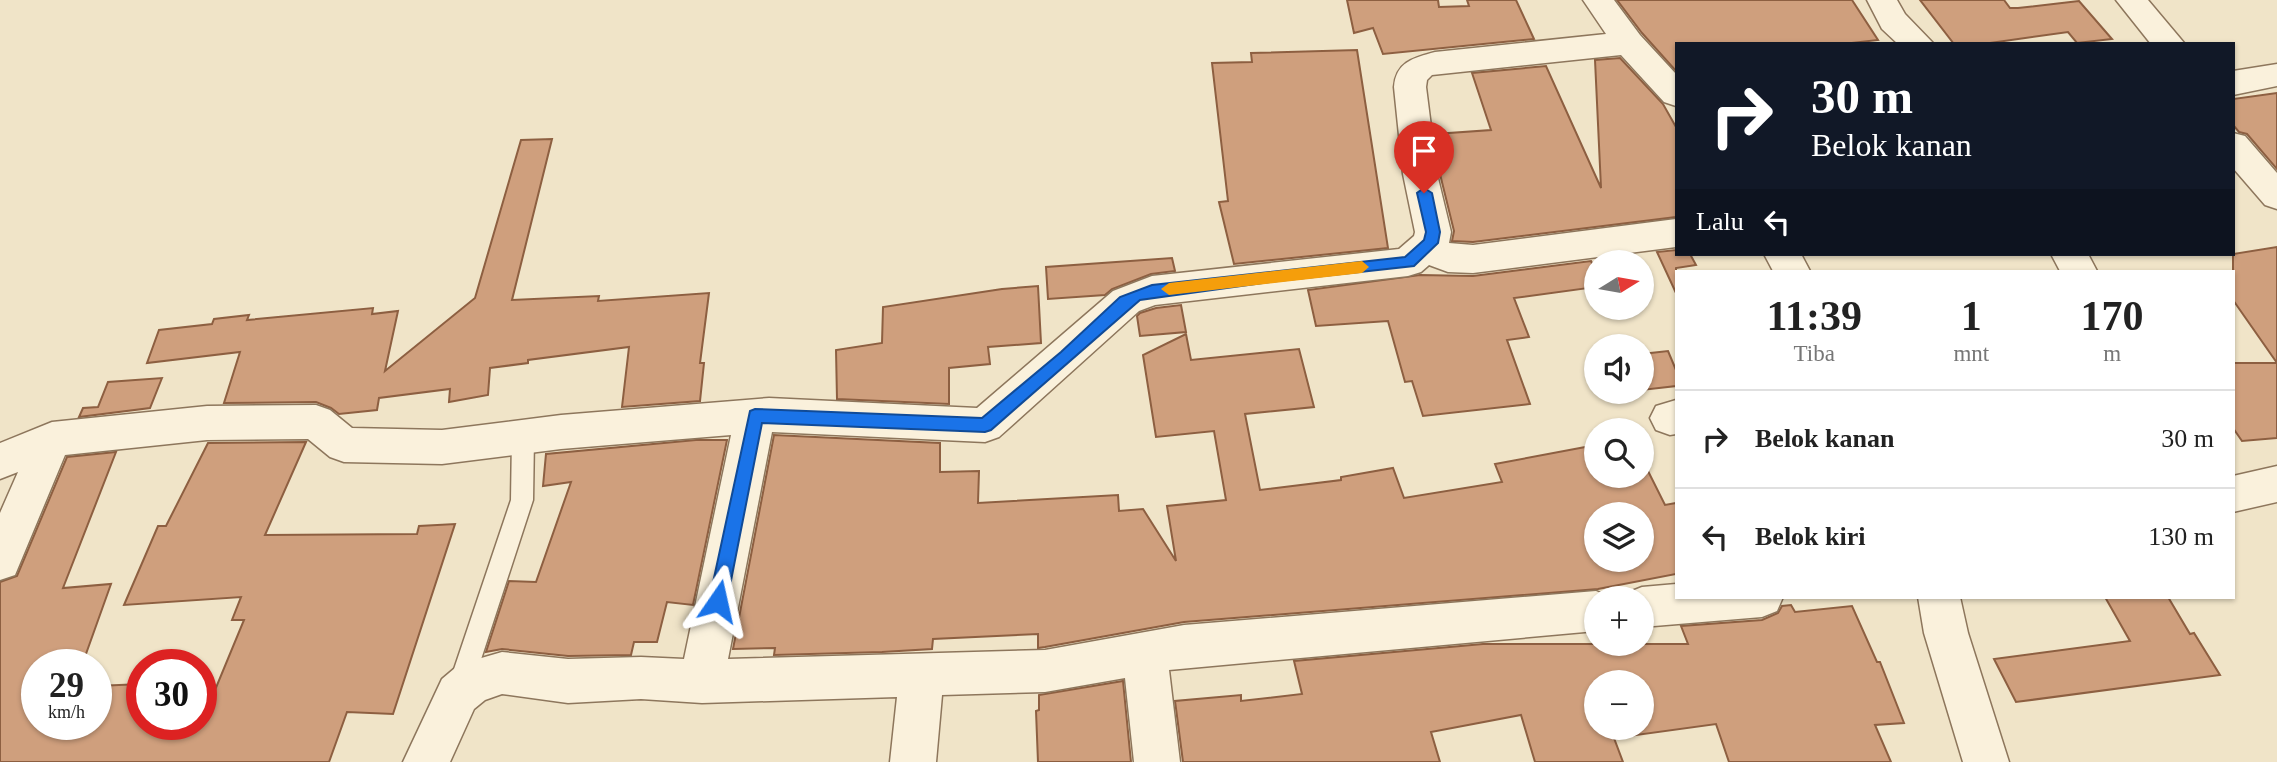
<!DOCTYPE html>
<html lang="id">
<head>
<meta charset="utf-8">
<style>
	body { margin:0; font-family:"Times New Roman",serif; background:#f6f6f6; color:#222; height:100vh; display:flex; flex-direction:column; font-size:26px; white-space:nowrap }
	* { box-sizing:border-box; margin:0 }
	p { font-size:23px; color:#767676 }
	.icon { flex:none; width:38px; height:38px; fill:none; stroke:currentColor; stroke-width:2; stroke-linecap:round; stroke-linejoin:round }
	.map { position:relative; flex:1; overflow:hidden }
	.drawer { position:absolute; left:1675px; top:270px; width:560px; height:329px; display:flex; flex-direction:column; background:#fff; border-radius:0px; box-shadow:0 2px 5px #0004 }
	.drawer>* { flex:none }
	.hud { position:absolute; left:1675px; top:42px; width:560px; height:214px; border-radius:0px; box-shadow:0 2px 5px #0004; background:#111827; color:#fff; overflow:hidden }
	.needle { width:46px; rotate:79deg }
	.buttons { position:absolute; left:1584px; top:250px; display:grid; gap:14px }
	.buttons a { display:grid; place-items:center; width:70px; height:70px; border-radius:50%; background:#fff; box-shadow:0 2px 5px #0004; font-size:35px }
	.speed { position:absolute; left:21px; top:649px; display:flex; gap:14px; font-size:35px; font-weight:700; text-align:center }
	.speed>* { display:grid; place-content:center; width:91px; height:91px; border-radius:50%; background:#fff; box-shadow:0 2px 5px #0004; line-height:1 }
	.speed small { font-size:18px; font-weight:400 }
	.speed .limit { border:10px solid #d22; background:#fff; color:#111 }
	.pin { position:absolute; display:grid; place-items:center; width:60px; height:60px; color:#fff; margin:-72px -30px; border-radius:50% 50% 50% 0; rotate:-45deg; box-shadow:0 0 7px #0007 }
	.pin .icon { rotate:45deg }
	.me { position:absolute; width:77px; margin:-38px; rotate:11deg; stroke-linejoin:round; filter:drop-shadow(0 0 5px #0008) }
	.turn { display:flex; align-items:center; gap:24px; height:147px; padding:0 21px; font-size:32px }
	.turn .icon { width:91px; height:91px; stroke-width:2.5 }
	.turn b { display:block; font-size:49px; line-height:60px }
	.then { display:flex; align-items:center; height:66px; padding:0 21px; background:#0003; gap:14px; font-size:26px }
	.eta { display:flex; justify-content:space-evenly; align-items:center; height:119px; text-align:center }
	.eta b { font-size:42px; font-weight:700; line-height:49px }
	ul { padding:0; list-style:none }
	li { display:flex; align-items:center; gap:21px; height:98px; padding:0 21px; border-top:2px solid #e0e0e0 }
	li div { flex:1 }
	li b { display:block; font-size:26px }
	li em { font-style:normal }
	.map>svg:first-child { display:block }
</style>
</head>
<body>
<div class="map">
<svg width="2277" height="762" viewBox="0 0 2277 762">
	<rect width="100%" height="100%" fill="#f0e4c8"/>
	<path fill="#cf9f7d" stroke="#8d5f41" stroke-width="2" fill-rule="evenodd" d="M1347,0H1438L1439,7L1469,6L1467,0H1516L1534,39L1383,54L1373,28L1354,33Z
		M1617,0H1852L1878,40L1843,44H1676V71L1642,33Z
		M1920,0H2004L2010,8H2018L2079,1L2112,39L2077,43L2068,32L1983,44H1954Z
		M1357,50L1388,248L1234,264L1219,202L1228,201L1212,63L1252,62L1251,53Z
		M1620,58L1663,104L1676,127V217L1473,242L1452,241L1454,231L1440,174L1435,134L1491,130L1472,73L1546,66L1601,188L1595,60Z
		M2277,93V169L2247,134L2239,132L2233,125V99Z
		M552,139L512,300L599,296L598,301L709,293L700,363H704L700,401L622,407L629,347L528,360V363L490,368L488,395L449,402L450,389L379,398L377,410L339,414L331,408L316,402L224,403L240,352L147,363L159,330L212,324L214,319L249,315L247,320L373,308L372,314L398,311L385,371L475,298L521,140Z
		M2277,247V438L2242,441L2233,428V363H2277L2233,300V254Z
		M1676,250V254H1690L1696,265L1676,268V293L1657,252Z
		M1172,258L1175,271L1151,274L1112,289L1105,295L1048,299L1046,267Z
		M1591,261L1596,272V287L1514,298L1529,337L1507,340L1530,404L1423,416L1412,381L1405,382L1388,321L1316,326L1308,290L1420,275L1473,276Z
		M1038,286L1041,343L988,347L990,364L949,368V404L837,399L836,350L882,343L883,307L1002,289Z
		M1181,305L1186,332L1140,336L1137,316L1140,313L1156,308Z
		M1186,334L1191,360L1299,349L1314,407L1245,414L1260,490L1341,480V477L1393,468L1404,498L1502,482L1495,464L1596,445V476H1642V459L1665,505L1676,503V574L1598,589L1184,622L1045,647L1038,648V634L933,639L932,649L882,652L774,655L775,648L733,649L774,435L940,443V472L979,471L978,503L1118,495L1119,511L1143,509L1176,561L1167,506L1226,500L1214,431L1156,437L1143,355ZM1596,514H1642V560H1596Z
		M1668,351L1676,370V386L1642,390V354Z
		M162,378L150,408L79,417L83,408L98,407L108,382Z
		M696,440H727L693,605L667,602L657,642H634L631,655L568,656L502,649L486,652L509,581L536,582L571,482L543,486L546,454Z
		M306,442L265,535L417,534L419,526L455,524L393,714L347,712L329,762H0V582L17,576L67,457L116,452L63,588L111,584L82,665H37V724H96V686L142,684V724H201L244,620H232L241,597L124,605L158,526H166L208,443Z
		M2105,597H2168L2190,634L2194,633L2220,675L2016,702L1994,659L2130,641Z
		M1791,605L1795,612L1852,606L1877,662H1880L1904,723L1875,725L1891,762H1729L1716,724L1614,738L1623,762H1535L1521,715L1431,732L1440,762H1183L1175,701L1241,695V701L1302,694L1294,661L1483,644H1688L1681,626L1762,620L1778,613L1782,606ZM1596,682H1642V728H1596Z
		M1123,681L1131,762H1038L1036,711L1039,710V695Z"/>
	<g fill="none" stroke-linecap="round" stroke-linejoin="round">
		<defs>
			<path id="lane" d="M523,428L531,430L534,437L533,500L472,687L469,695L460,699L451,695L448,687L511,500L512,437L515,430Z"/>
			<path id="street" d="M1583,0H1614L1640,35L1676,74V106L1664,102L1621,55L1432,75L1427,80L1426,87L1437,174L1451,232L1449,243L1473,245L1676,219V247L1473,273L1448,272L1429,265L1421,272L1408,276L1155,305L1139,311L999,437L985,442L772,432L728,659L1045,650L1184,625L1596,591L1612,598H1596V631L1169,670L1180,762H1134L1125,678L1045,692L942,695L936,762H890L897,697L702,703L641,699L568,703L502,694L485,700L474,709L450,762H403L442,679L455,668L471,661L502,652L568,659L641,657L684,659L731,435L561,449L442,464L344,462L330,457L308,439L207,440L65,455L15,575L0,580V513L18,472L0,479V443L52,422L207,406L316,405L330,410L352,428L442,430L561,415L769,398L977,408L1113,291L1152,276L1399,249L1414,236L1415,232L1403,174L1394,87C1396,62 1413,58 1435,52L1606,34Z
				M1867,0H1897L1905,14L1934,44H1898L1882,29Z
				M2116,0H2148L2185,44H2151Z
				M2277,64V86L2233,95V71Z
				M2233,133L2245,136L2277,173V209L2265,205L2233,168Z
				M1764,254H1801L1810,271H1773Z
				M2051,254H2088L2097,271H2060Z
				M1676,400V434L1670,435L1656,430L1650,418L1656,406Z
				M2277,466V502L2233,512V476Z
				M1676,584V597H1783L1777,611L1762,617L1642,627V598H1624L1627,593L1642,587Z
				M1918,597H1960L1968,633L2009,762H1963L1924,633Z"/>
		</defs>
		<use href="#lane" stroke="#8d765c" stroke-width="3"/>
		<use href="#street" stroke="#8d765c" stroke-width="3"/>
		<use href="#lane" fill="#faf1dc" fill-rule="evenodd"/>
		<use href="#street" fill="#faf1dc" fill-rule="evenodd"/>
	</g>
	<path fill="#1a73e8" stroke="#114b97" stroke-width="2" d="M1424,188L1432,193L1440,232L1438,243L1414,266L1278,281L1140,300L991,430L985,432L762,423L727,601L724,607L718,609L712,607L709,601L750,411L755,409L982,418L1061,352L1120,297L1152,285L1405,257L1424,240L1426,232L1417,193Z"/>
	<path fill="#f59e0b" d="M1362,261L1369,267L1362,273L1169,295L1161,289L1169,283Z"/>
</svg>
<div class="buttons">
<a><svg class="needle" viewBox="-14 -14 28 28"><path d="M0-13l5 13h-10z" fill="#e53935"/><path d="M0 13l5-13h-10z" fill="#767676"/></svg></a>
<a><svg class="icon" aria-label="sound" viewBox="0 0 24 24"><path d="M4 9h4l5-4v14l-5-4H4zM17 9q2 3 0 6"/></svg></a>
<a><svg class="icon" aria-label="search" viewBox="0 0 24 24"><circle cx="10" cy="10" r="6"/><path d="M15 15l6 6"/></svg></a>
<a><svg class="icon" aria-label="layers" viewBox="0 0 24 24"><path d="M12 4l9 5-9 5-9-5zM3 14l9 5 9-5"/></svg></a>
<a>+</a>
<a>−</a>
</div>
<div class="speed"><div>29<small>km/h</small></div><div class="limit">30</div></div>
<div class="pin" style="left:1424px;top:193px;background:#d93025"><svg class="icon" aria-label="arrive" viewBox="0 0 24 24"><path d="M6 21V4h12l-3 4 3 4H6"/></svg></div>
<svg class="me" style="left:718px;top:601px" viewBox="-20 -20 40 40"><path d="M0-17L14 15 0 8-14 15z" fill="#1a73e8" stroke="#fff" stroke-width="4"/></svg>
<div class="hud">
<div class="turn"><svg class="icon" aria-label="right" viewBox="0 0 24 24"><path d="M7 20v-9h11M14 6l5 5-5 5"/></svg><div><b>30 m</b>Belok kanan</div></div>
<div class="then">Lalu<svg class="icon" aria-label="left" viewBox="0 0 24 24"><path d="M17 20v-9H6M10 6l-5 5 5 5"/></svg></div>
</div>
<section class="drawer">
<div class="eta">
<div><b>11:39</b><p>Tiba</p></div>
<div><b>1</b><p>mnt</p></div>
<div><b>170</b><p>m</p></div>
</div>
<ul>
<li><svg class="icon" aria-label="right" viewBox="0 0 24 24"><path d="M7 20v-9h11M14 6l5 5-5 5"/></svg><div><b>Belok kanan</b></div><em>30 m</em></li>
<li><svg class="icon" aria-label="left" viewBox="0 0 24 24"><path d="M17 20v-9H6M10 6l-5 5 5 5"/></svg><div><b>Belok kiri</b></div><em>130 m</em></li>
</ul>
</section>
</div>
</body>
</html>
